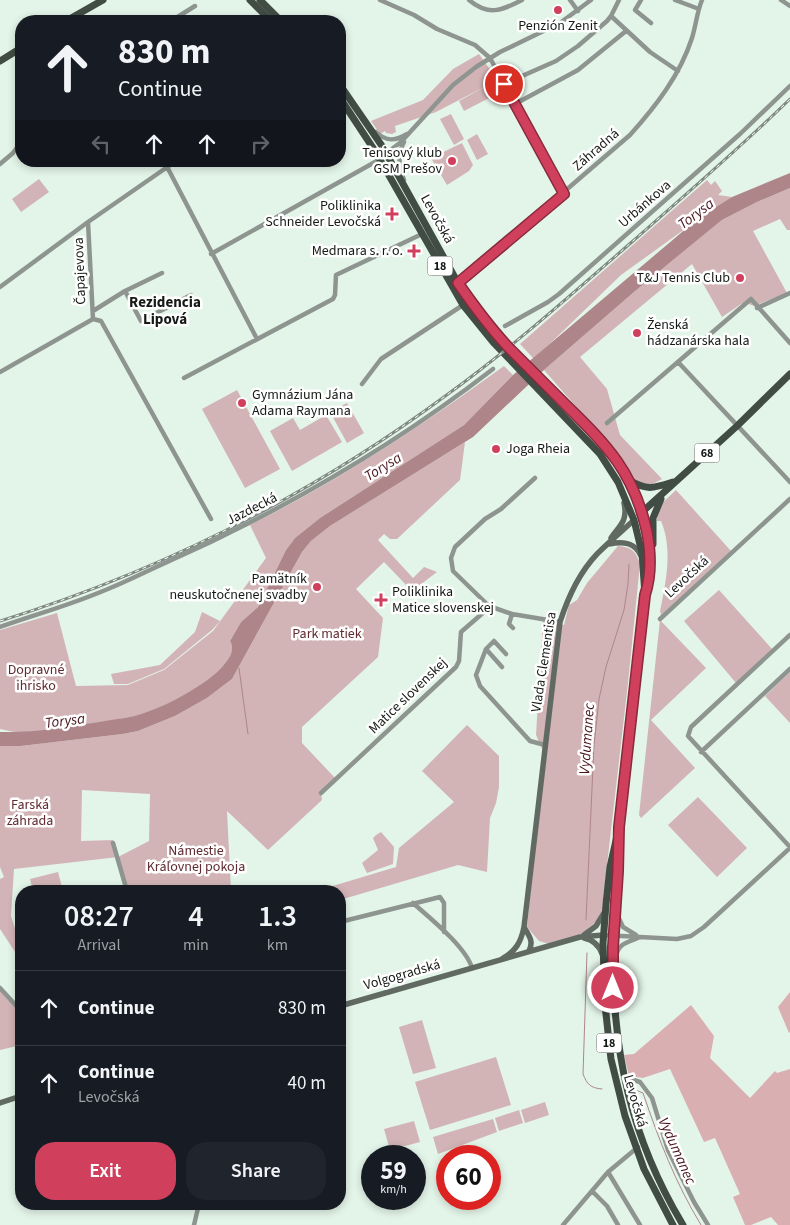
<!DOCTYPE html>
<html lang="en">
<head>
<meta charset="utf-8">
<style>
	body { margin:0; font-family:"Source Sans 3",sans-serif; background:#20242c; color:#f1f3f6; height:100vh; display:flex; flex-direction:column; font-size:19px; white-space:nowrap }
	* { box-sizing:border-box; margin:0 }
	p { font-size:16px; color:#9ea1a6 }
	.icon { flex:none; width:28px; height:28px; fill:none; stroke:currentColor; stroke-width:2; stroke-linecap:round; stroke-linejoin:round }
	.map { position:relative; flex:1; overflow:hidden }
	.details { position:absolute; left:15px; top:885px; width:331px; height:325px; display:flex; flex-direction:column; background:#171b24; border-radius:20px; box-shadow:0 2px 8px #0003 }
	.details>* { flex:none }
	.guide { position:absolute; left:15px; top:15px; width:331px; height:152px; border-radius:20px; box-shadow:0 2px 8px #0003; background:#171b24; color:#f1f3f6; overflow:hidden }
	.speed { position:absolute; left:361px; top:1145px; display:flex; gap:10px; font-size:25px; font-weight:700; text-align:center }
	.speed>* { display:grid; place-content:center; width:65px; height:65px; border-radius:50%; background:#171b24; box-shadow:0 2px 8px #0003; line-height:1 }
	.speed small { font-size:12px; font-weight:400 }
	.speed .limit { border:8px solid #d22; background:#fff; color:#111 }
	.pin { position:absolute; display:grid; place-items:center; width:42px; height:42px; color:#fff; margin:-21px; border:2px solid #fff; border-radius:50%; box-shadow:0 1px 5px #0007 }
	.me { position:absolute; width:55px; margin:-28px; rotate:0deg; stroke-linejoin:round; filter:drop-shadow(0 0 4px #0008) }
	.turn { display:flex; align-items:center; gap:18px; height:105px; padding:0 20px; font-size:22px }
	.turn .icon { width:65px; height:65px; stroke-width:2.5 }
	.turn b { display:block; font-size:35px; line-height:42px }
	.lanes { display:flex; align-items:center; height:48px; padding:0 20px; background:#0003; justify-content:center; gap:25px; direction:ltr }
	.lanes .off { opacity:.35 }
	.eta { display:flex; justify-content:space-evenly; align-items:center; height:85px; text-align:center }
	.eta b { font-size:30px; font-weight:600; line-height:35px }
	.action { display:flex; gap:10px; margin-top:auto; padding:10px 20px }
	.action a { flex:1; height:58px; border-radius:20px; background:#d0405c; color:#fff; font-size:20px; font-weight:600; line-height:58px; text-align:center }
	.action a+a { background:#20242c; color:#f1f3f6 }
	ul { padding:0; list-style:none }
	li { display:flex; align-items:center; gap:15px; height:75px; padding:0 20px; border-top:1px solid #363941 }
	li div { flex:1 }
	li b { display:block; font-size:19px }
	li em { font-style:normal }
	.map>svg:first-child { display:block }
</style>
</head>
<body>
<div class="map">
<svg width="790" height="1225" viewBox="0 0 790 1225">
	<rect width="100%" height="100%" fill="#e3f4e8"/>
	<path fill="#d2b4b6" fill-rule="evenodd" d="M479,54L491,71L502,80L504,84L489,86L493,96L464,111L459,101L486,86L436,112L395,126L396,132L392,134L386,133L385,131L380,134L371,121L423,100L453,69Z
		M451,114L464,139L454,145L440,119Z
		M477,134L488,154L477,160L467,140Z
		M462,143L473,165L469,171L447,185L431,158Z
		M39,179L49,192L21,212L12,199Z
		M707,180L711,185L715,181L722,191L718,195L732,197L714,208L621,275L534,359L520,344Z
		M790,188V230H787L780,219L753,231L787,293L754,306L746,303L741,304L722,317L692,264L580,357L607,389L620,435L662,479L649,486L637,483L614,450L544,370L634,292L722,220L757,202Z
		M504,366L513,375L464,425L320,518L295,538L286,550L258,607L241,622L230,641C236,651 229,659 222,667C207,684 168,705 147,713C130,718 112,720 95,723C71,727 43,733 19,732C13,732 6,730 0,729V630L57,613L76,686L128,685L164,670L213,631L266,558L250,525C340,480 423,425 504,366Z
		M237,390L280,469L245,488L202,409Z
		M347,403L364,433L347,443L330,412Z
		M326,415L342,442L292,471L270,431L293,418L300,430Z
		M465,442L460,480L397,539H390L384,534L378,540L413,578L424,567L437,572L412,591L384,562L356,589L383,618L378,657L302,727V743L336,779L321,793L322,800L268,850L227,811L231,891H128L118,857L14,869L11,916L21,947V961L0,929V879L4,877L0,867V746H21L123,734L138,731L175,716L207,698L232,679L302,552L311,541L330,526ZM82,790L150,794L149,841L118,857L113,840L81,841Z
		M676,490L731,551L661,615L660,611C666,582 673,549 661,521H657V508Z
		M618,546C631,547 636,551 640,564L628,683L601,917L581,935L549,944L539,941L527,927L544,753L536,735L543,621L564,625L569,605L577,600L587,583Z
		M719,590L772,649L736,683L684,621Z
		M202,612L220,621L212,630L164,669L128,684H114L111,674L160,665L195,632Z
		M660,620L706,668L651,720L695,768L641,818L639,815Z
		M790,672V723L765,696Z
		M467,725L499,756V787L496,803L490,818L487,872L458,865L340,900V891H316L396,867L399,848L454,802L422,771Z
		M698,797L747,848L717,877L668,825Z
		M381,832L394,847L393,864L367,873L362,863L378,850L373,838L376,835Z
		M58,872L62,887L47,891H33L30,879Z
		M0,987L21,1010V1045L0,1050Z
		M422,1020L436,1068L413,1074L399,1027Z
		M496,1057L511,1105L430,1130L415,1082Z
		M545,1102L549,1115L525,1123L521,1110Z
		M519,1110L523,1123L499,1131L495,1118Z
		M493,1119L497,1132L438,1154L433,1137Z
		M414,1121L420,1142L390,1150L384,1129Z"/>
	<path fill="#d9afb2" d="M790,992V1032L789,1033L778,1007Z
		M691,1005L714,1036L710,1058L750,1098L775,1071L777,1073L790,1069V1225H778L771,1217L751,1225H745L733,1197L740,1194L715,1138L704,1142L670,1069L643,1078L629,1076L624,1055L634,1054Z"/>
	<path fill="#ae8689" d="M790,173V188L757,202L722,220L634,292L544,370L473,437L330,526L311,541L302,552L232,679L207,698L175,716L138,731L123,734L21,746H0V732C33,733 66,727 99,722C115,719 132,718 147,712C168,705 207,684 222,667C228,660 236,651 230,641L241,622L258,607L286,550L295,538L320,518L464,425L513,375L688,227L714,208L732,197Z"/>
	<g fill="none" stroke-linecap="round" stroke-linejoin="round">
		<path stroke="#ae8689" stroke-width="1" d="M239,668L248,734
			M586,920L594,745L599,699L606,667L624,610L628,584L629,564
			M587,953L583,1074C587,1084 590,1088 602,1089
			M633,1089L643,1093C659,1140 675,1182 701,1225"/>
		<path stroke="#8e9590" stroke-width="4.5" d="M380,0L414,15L437,29L475,45L490,58L564,193
			M469,0C488,16 501,11 522,0
			M570,0L578,11
			M641,0L635,10L651,23
			M675,0L699,9
			M781,0L790,6
			M611,16L650,52L678,71
			M171,21L195,6
			M504,84L556,61L578,46L607,21L611,16L619,0
			M515,104L578,70L626,31
			M376,132C386,142 396,141 407,134
			M164,161L257,339
			M0,164L13,153L21,142
			M404,180C399,166 397,155 404,142
			M211,254L375,162L401,142L453,85L476,67L500,52L560,23L591,0
			M458,283L630,135C656,106 680,75 692,38C696,25 697,12 702,0
			M0,287L88,222
			M125,291L141,321L191,295
			M757,308L790,293
			M93,311L125,291L162,273
			M93,319L101,321L211,519
			M505,326L548,302L559,294L740,134L790,86
			M678,362L790,482
			M0,372L93,319L88,222L176,161
			M184,378L333,299L335,295L336,275L422,234
			M362,384L381,359L463,305
			M607,423L751,299L790,343
			M535,478L501,509L485,519L455,547L451,558L453,571L489,606L512,614L560,622
			M512,614L509,624L513,628
			M660,619L790,499
			M0,627C34,615 70,605 103,591C124,583 145,572 165,563C282,511 392,447 493,369
			M790,635L691,727L688,736L790,847
			M486,649L494,641L506,654
			M502,667L486,649L476,675L480,686L530,741L545,745
			M701,752L790,669
			M321,793L456,667L459,661L461,632L484,612L489,606
			M113,843L127,891
			M413,903C430,918 466,947 472,968
			M616,912L623,927L636,935
			M340,922L440,897L444,903V932
			M603,935L677,939L691,936L704,927L790,848
			M616,957C618,944 627,942 638,938
			M0,988L21,1011
			M624,1077L640,1082L652,1098L668,1150L694,1202L708,1225
			M608,1172L640,1225
			M592,1191L607,1206L618,1225
			M194,1225L199,1204
			M563,1225L608,1172L638,1147"/>
		<path stroke="#606a63" stroke-width="5.5" d="M611,538C620,525 628,521 624,503
			M609,544C623,541 635,542 641,556
			M524,927C529,936 534,941 529,951
			M584,935L596,926L604,913
			M584,938C594,940 599,945 602,954
			M502,959C516,951 521,942 524,927L560,622C568,597 579,573 597,554C609,542 622,531 634,520
			M340,1006L580,937L603,935
			M0,1103L21,1096"/>
		<path stroke="#404c44" stroke-width="7" d="M250,0L271,21
			M260,0L281,21
			M66,21L103,0
			M0,61L21,48
			M340,85L382,146L458,283C474,306 491,329 510,349C530,369 549,389 569,408C609,448 635,474 647,531C651,550 653,570 647,588
			M340,98L375,151L463,305L493,342L600,454L618,482L634,520L642,553L645,595L619,827L610,867L606,904L603,943L605,1005L611,1059L625,1116L644,1169L673,1225
			M629,480C647,491 654,488 673,482
			M640,514L737,426L790,374
			M653,544V518L661,499
			M619,842C618,877 613,913 613,948C612,1050 630,1137 683,1225"/>
		<defs>
			<path id="rail" d="M0,621C160,571 313,494 448,394C513,347 573,293 633,241C686,194 740,148 790,99"/>
		</defs>
		<use href="#rail" stroke="#7e8a81" stroke-width="3"/>
		<use href="#rail" stroke="#fff" stroke-width="1" stroke-dasharray="4" stroke-linecap="butt"/>
	</g>
	<g fill="none" stroke-linecap="round" stroke-linejoin="round">
		<defs>
			<path id="route" d="M504,84L564,194L458,283C474,306 491,329 510,349C529,368 548,387 567,406C608,446 634,473 647,532C651,554 652,574 645,595L619,827L618,871L613,947V988"/>
		</defs>
		<use href="#route" stroke="#872a3c" stroke-width="12"/>
		<use href="#route" stroke="#d0405c" stroke-width="9"/>
	</g>
	<g fill="#d0405c" stroke="#fff" stroke-width="2">
		<circle cx="558" cy="10" r="5"/>
		<circle cx="452" cy="161" r="5"/>
		<path d="M389.5 206.5h5v5h5v5h-5v5h-5v-5h-5v-5h5z"/>
		<path d="M411.5 243.5h5v5h5v5h-5v5h-5v-5h-5v-5h5z"/>
		<circle cx="740" cy="278" r="5"/>
		<circle cx="637" cy="333" r="5"/>
		<circle cx="242" cy="403" r="5"/>
		<circle cx="496" cy="449" r="5"/>
		<circle cx="317" cy="587" r="5"/>
		<path d="M378.5 592.5h5v5h5v5h-5v5h-5v-5h-5v-5h5z"/>
	</g>
	<g text-anchor="middle" dominant-baseline="central" stroke-width="5" stroke-linejoin="round" paint-order="stroke">
		<g fill="#fff" stroke="#5b5f5c" stroke-width="1">
			<rect x="427.5" y="256.5" width="25" height="19" rx="4"/>
			<rect x="694.5" y="443.5" width="25" height="19" rx="4"/>
			<rect x="596.5" y="1033.5" width="25" height="19" rx="4"/>
		</g>
		<g font-size="12" font-weight="bold" fill="#151a16">
			<text x="440" y="266">18</text>
			<text x="707" y="453">68</text>
			<text x="609" y="1043">18</text>
		</g>
		<g font-size="14" fill="#151a16" stroke="#fff" text-anchor="end">
			<text x="558" y="26" text-anchor="middle">Penzión Zenit</text>
			<text x="442" y="153">Tenisový klub<tspan x="442" dy="16">GSM Prešov</tspan></text>
			<text x="381" y="206">Poliklinika<tspan x="381" dy="16">Schneider Levočská</tspan></text>
			<text x="403" y="251">Medmara s. r. o.</text>
			<text x="730" y="278">T&amp;J Tennis Club</text>
			<text x="647" y="325" text-anchor="start">Ženská<tspan x="647" dy="16">hádzanárska hala</tspan></text>
			<text x="252" y="395" text-anchor="start">Gymnázium Jána<tspan x="252" dy="16">Adama Raymana</tspan></text>
			<text x="506" y="449" text-anchor="start">Joga Rheia</text>
			<text x="307" y="579">Pamätník<tspan x="307" dy="16">neuskutočnenej svadby</tspan></text>
			<text x="392" y="592" text-anchor="start">Poliklinika<tspan x="392" dy="16">Matice slovenskej</tspan></text>
		</g>
		<g font-size="14" fill="#151a16" stroke="#fff">
			<text transform="translate(596 150) rotate(-41)">Záhradná</text>
			<text transform="translate(645 204) rotate(-41)">Urbánkova</text>
			<text transform="translate(437 219) rotate(61)">Levočská</text>
			<text transform="translate(80 271) rotate(-92)">Čapajevova</text>
			<text transform="translate(252 509) rotate(-27)">Jazdecká</text>
			<text transform="translate(687 577) rotate(-43)">Levočská</text>
			<text transform="translate(544 662) rotate(-81)">Vlada Clementisa</text>
			<text transform="translate(408 696) rotate(-44)">Matice slovenskej</text>
			<text transform="translate(402 975) rotate(-16)">Volgogradská</text>
			<text transform="translate(635 1101) rotate(74)">Levočská</text>
		</g>
		<g font-size="14" fill="#612b32" stroke="#fff">
			<text x="327" y="634">Park matiek</text>
			<text x="36" y="670">Dopravné<tspan x="36" dy="16">ihrisko</tspan></text>
			<text x="30" y="805">Farská<tspan x="30" dy="16">záhrada</tspan></text>
			<text x="196" y="851">Námestie<tspan x="196" dy="16">Kráľovnej pokoja</tspan></text>
		</g>
		<g font-size="15" font-style="italic" fill="#49151e" stroke="#fff">
			<text transform="translate(696 214) rotate(-37)">Torysa</text>
			<text transform="translate(383 467) rotate(-32)">Torysa</text>
			<text transform="translate(65 721) rotate(-7)">Torysa</text>
			<text transform="translate(587 739) rotate(-86)">Vydumanec</text>
			<text transform="translate(677 1151) rotate(66)">Vydumanec</text>
		</g>
		<g font-size="15" font-weight="bold" fill="#151a16" stroke="#fff">
			<text x="165" y="302">Rezidencia<tspan x="165" dy="17">Lipová</tspan></text>
		</g>
	</g>
</svg>
<div class="speed"><div>59<small>km/h</small></div><div class="limit">60</div></div>
<div class="pin" style="left:504px;top:84px;background:#d93025"><svg class="icon" aria-label="arrive" viewBox="0 0 24 24"><path d="M6 21V4h12l-3 4 3 4H6"/></svg></div>
<svg class="me" style="left:613px;top:988px" viewBox="-20 -20 40 40"><circle r="17" fill="#d0405c" stroke="#fff" stroke-width="3"/><path d="M0-11L8 9 0 5-8 9z" fill="#fff"/></svg>
<div class="guide">
<div class="turn"><svg class="icon" aria-label="ahead" viewBox="0 0 24 24"><path d="M12 20V5M6 11l6-6 6 6"/></svg><div><b>830 m</b>Continue</div></div>
<div class="lanes"><svg class="icon off" aria-label="left" viewBox="0 0 24 24"><path d="M17 20v-9H6M10 6l-5 5 5 5"/></svg><svg class="icon" aria-label="ahead" viewBox="0 0 24 24"><path d="M12 20V5M6 11l6-6 6 6"/></svg><svg class="icon" aria-label="ahead" viewBox="0 0 24 24"><path d="M12 20V5M6 11l6-6 6 6"/></svg><svg class="icon off" aria-label="right" viewBox="0 0 24 24"><path d="M7 20v-9h11M14 6l5 5-5 5"/></svg></div>
</div>
<section class="details">
<div class="eta">
<div><b>08:27</b><p>Arrival</p></div>
<div><b>4</b><p>min</p></div>
<div><b>1.3</b><p>km</p></div>
</div>
<ul>
<li><svg class="icon" aria-label="ahead" viewBox="0 0 24 24"><path d="M12 20V5M6 11l6-6 6 6"/></svg><div><b>Continue</b></div><em>830 m</em></li>
<li><svg class="icon" aria-label="ahead" viewBox="0 0 24 24"><path d="M12 20V5M6 11l6-6 6 6"/></svg><div><b>Continue</b><p>Levočská</p></div><em>40 m</em></li>
</ul>
<div class="action"><a>Exit</a><a>Share</a></div>
</section>
</div>
</body>
</html>
